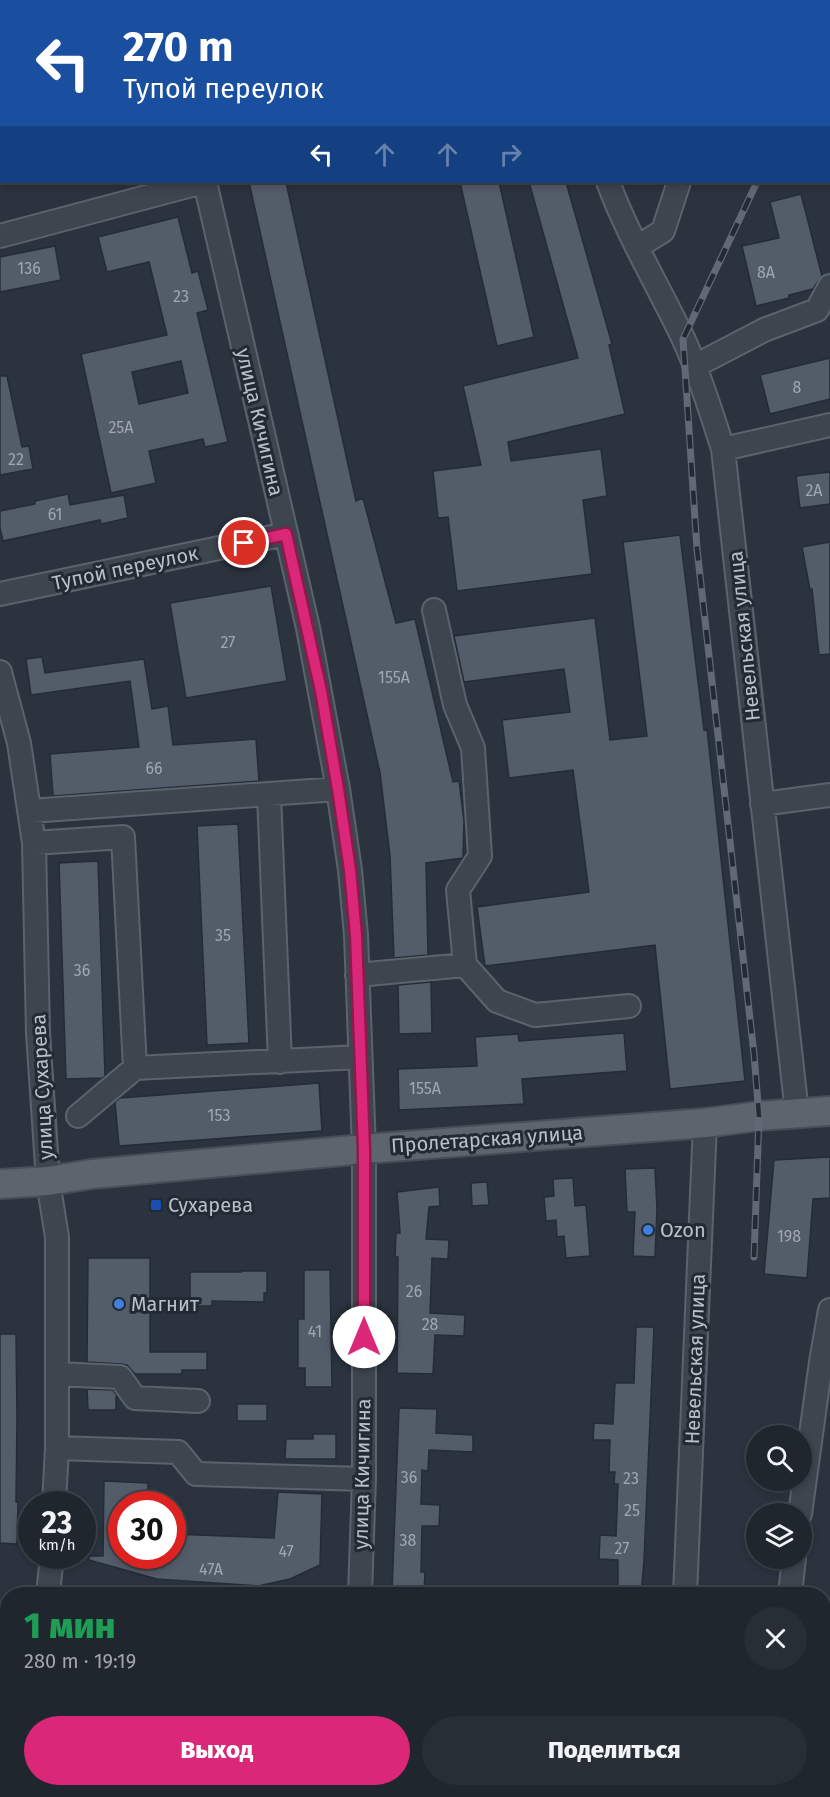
<!DOCTYPE html>
<html lang="ru">
<head>
<meta charset="utf-8">
<style>
	body { margin:0; font-family:"Fira Sans",sans-serif; background:#282e36; color:#f1f3f6; height:100vh; display:flex; flex-direction:column; font-size:22px; white-space:nowrap }
	* { box-sizing:border-box; margin:0 }
	p { font-size:20px; color:#a2a5aa }
	.icon { flex:none; width:33px; height:33px; fill:none; stroke:currentColor; stroke-width:2; stroke-linecap:round; stroke-linejoin:round }
	.map { position:relative; flex:1; overflow:hidden }
	.drawer { position:absolute; left:0px; top:1587px; width:831px; height:210px; display:flex; flex-direction:column; background:#20262e; border-radius:24px 24px 0 0; box-shadow:0 3px 9px #0003,0 0 0 2px #3d434a }
	.drawer>* { flex:none }
	.guide { position:absolute; left:0px; top:0px; width:831px; height:183px; box-shadow:0 3px 9px #0003,0 0 0 2px #3d434a; background:#1a4fa0; color:#fff; overflow:hidden }
	.tools { position:absolute; left:746px; top:1425px; display:grid; gap:12px }
	.tools a { display:grid; place-items:center; width:66px; height:66px; border-radius:50%; background:#20262e; box-shadow:0 3px 9px #0003,0 0 0 2px #3d434a; font-size:30px }
	.speed { position:absolute; left:18px; top:1491px; display:flex; gap:12px; font-size:30px; font-weight:700; text-align:center }
	.speed>* { display:grid; place-content:center; width:78px; height:78px; border-radius:50%; background:#20262e; box-shadow:0 3px 9px #0003,0 0 0 2px #3d434a; line-height:1 }
	.speed small { font-size:15px; font-weight:400 }
	.speed .limit { border:9px solid #d22; background:#fff; color:#111 }
	.pin { position:absolute; display:grid; place-items:center; width:51px; height:51px; color:#fff; margin:-26px; border:3px solid #fff; border-radius:50%; box-shadow:0 2px 6px #0007 }
	.me { position:absolute; width:66px; margin:-33px; rotate:0deg; stroke-linejoin:round; filter:drop-shadow(0 0 4px #0008) }
	.turn { display:flex; align-items:center; gap:21px; height:126px; padding:0 24px; font-size:27px }
	.turn .icon { width:78px; height:78px; stroke-width:2.5 }
	.turn b { display:block; font-size:42px; line-height:51px }
	.lanes { display:flex; align-items:center; height:57px; padding:0 24px; background:#0003; justify-content:center; gap:30px; direction:ltr }
	.lanes .off { opacity:.35 }
	.round { display:grid; place-items:center; flex:none; width:63px; height:63px; border-radius:32px; background:#282e36 }
	.headline { display:flex; align-items:center; justify-content:space-between; height:102px; padding:0 24px }
	h1 { font-size:36px; font-weight:800; line-height:45px; color:#1e9e55 }
	.button { display:flex; gap:12px; margin-top:auto; padding:12px 24px }
	.button a { flex:1; height:69px; border-radius:36px; background:#db2777; color:#fff; font-size:24px; font-weight:800; line-height:69px; text-align:center }
	.button a+a { background:#282e36; color:#f1f3f6 }
	.map>svg:first-child { display:block }
</style>
</head>
<body>
<div class="map">
<svg width="830" height="1797" viewBox="0 0 830 1797">
	<rect width="100%" height="100%" fill="#2a333e"/>
	<path fill="#535c69" stroke="#242c36" stroke-width="1.5" fill-rule="evenodd" d="M249,182H286L356,501L363,498L396,623L415,619L453,782L459,781L464,821L463,858L426,863L428,955L394,958L390,856L380,773Z
		M460,182H499L534,337L497,346Z
		M529,182H566L612,344L609,345L625,414L508,442L511,461L601,449L607,496L583,500L592,574L457,591L448,517L438,518L433,471L481,465L463,386L578,358Z
		M801,194L822,276L813,289L789,295V298L756,306L742,246L779,238L770,202Z
		M178,217L192,273L198,271L208,310L197,313L228,442L205,447L203,439L149,451L156,483L111,493L81,354L167,335L149,262L107,272L98,237ZM181,361L188,393L139,404L132,372Z
		M55,246L61,280L0,292V257Z
		M830,358V399L770,414L760,375Z
		M0,376H7L22,447L29,446L33,469L0,475Z
		M830,472V504L800,508L796,476Z
		M68,494L70,505L124,495L128,518L101,524L100,520L3,541L0,528V511L35,504V501Z
		M680,535L704,730L707,729L745,1081L670,1089L655,945L485,966L477,907L589,892L573,770L509,778L502,720L570,712L564,669L464,682L454,636L595,618L610,740L647,736L623,542Z
		M830,542V654L819,655L812,589L810,590L802,547Z
		M271,586L287,681L186,698L170,603Z
		M42,657L45,673L144,659L152,709L168,706L173,745L256,739L259,781L53,796L50,754L139,747L130,681L31,695L26,659Z
		M238,824L249,1043L207,1045L197,826Z
		M98,861L105,1076L102,1078L66,1079L59,863Z
		M431,982L432,1033L399,1034L398,985Z
		M624,1033L627,1071L522,1079L524,1104L399,1110L398,1069L477,1066L475,1037L518,1034L519,1041Z
		M319,1083L322,1131L119,1146L115,1102L120,1098Z
		M830,1157V1198L813,1199L807,1278L764,1274L774,1160Z
		M655,1168L657,1209L655,1257L633,1256L635,1212H627L625,1169Z
		M573,1178L575,1206L586,1205L590,1256L566,1258L564,1236L557,1237L556,1220L546,1221L544,1197L554,1196L553,1179Z
		M487,1182L489,1205L472,1206L471,1183Z
		M439,1187L440,1206L429,1207L426,1239L449,1240L448,1259L432,1258L430,1313L465,1315L464,1336L435,1335L433,1374L397,1373L398,1257H395L396,1233H400L397,1192Z
		M88,1258H150V1352H207V1370H182V1374H135L127,1365L121,1364L87,1362Z
		M304,1270H330L332,1387H305V1368H298V1319H304Z
		M241,1271H267V1293H264V1302L212,1301V1306H190V1272H241Z
		M636,1327H654L644,1561L641,1594H618V1560L599,1559L600,1535L616,1536L618,1484H614L615,1472H609L610,1440H593L594,1423L613,1424L615,1383H634Z
		M0,1334H16L17,1418L16,1502H18L17,1544L0,1543Z
		M87,1389L113,1390L118,1397H116V1410H88Z
		M237,1404H267V1421H237Z
		M399,1408L437,1409L436,1433L473,1435V1452L429,1450L428,1471L422,1470L421,1504L440,1505L439,1526H422L421,1572H425L424,1592L392,1591Z
		M313,1434H336V1459H285L286,1439H313Z
		M104,1481L148,1483V1504H122V1556H172V1534L274,1538L278,1492L322,1494L320,1565L290,1579L258,1586L157,1579L89,1560V1556H103Z"/>
	<g fill="none" stroke-linecap="round" stroke-linejoin="round">
		<defs>
			<path id="minor" d="M167,0L168,2
				M541,0V2
				M674,2L678,0
				M205,182L308,628L338,789L350,870L356,935L364,1149V1479L360,1594
				M608,182C628,236 659,287 684,340C700,375 711,412 723,449L797,1113
				M0,236L203,182
				M637,247L663,231L679,182
				M695,366L764,330L817,310L830,286
				M723,449L830,425
				M0,594L286,534
				M0,672L19,743L34,843L38,1033L48,1181L57,1237V1448L54,1504
				M269,795L280,1062
				M762,804L830,795
				M30,811L338,789
				M34,843L123,837L135,1068
				M465,965L497,1001L535,1015L629,1006
				M357,975L465,965L458,890L480,856L473,748L455,705L434,610
				M78,1116L135,1068L360,1057
				M57,1374L120,1377L135,1398L198,1401
				M57,1448L178,1452L196,1474L364,1479
				M800,1514L821,1362L830,1310
				M48,1594L52,1556
				M685,1594L705,1123
				M790,1594L794,1558
				M824,1640H830
				M0,1727H8
				M746,1790V1797
				M27,1797L28,1790
				M343,1797L344,1790
				M675,1797L676,1790"/>
			<path id="major" d="M0,1184L48,1181L92,1174L364,1149L705,1123L759,1116L830,1111"/>
		</defs>
		<use href="#minor" stroke="#5b636c" stroke-width="26"/>
		<use href="#major" stroke="#474e58" stroke-width="32"/>
		<use href="#minor" stroke="#3d454f" stroke-width="22"/>
		<use href="#major" stroke="#5c646e" stroke-width="28"/>
		<defs>
			<path id="rail" d="M601,2L604,0
				M830,64V63
				M754,1257L759,1116L754,1054L697,549L683,339L757,182"/>
		</defs>
		<use href="#rail" stroke="#606975" stroke-width="7"/>
		<use href="#rail" stroke="#222a34" stroke-width="4.5" stroke-dasharray="14" stroke-linecap="butt"/>
	</g>
	<g fill="none" stroke-linecap="round" stroke-linejoin="round">
		<defs>
			<path id="route" d="M244,543L286,534L321,691L338,789L350,870L356,935L364,1149V1337"/>
		</defs>
		<use href="#route" stroke="#8e194d" stroke-width="15"/>
		<use href="#route" stroke="#db2777" stroke-width="10"/>
	</g>
	<rect fill="#1a4fb4" stroke="#222a34" stroke-width="2" x="150" y="1199" width="12" height="12" rx="3"/>
	<g fill="#3f7fe0" stroke="#222a34" stroke-width="2">
		<circle cx="648" cy="1230" r="6"/>
		<circle cx="119" cy="1304" r="6"/>
	</g>
	<g text-anchor="middle" dominant-baseline="central" stroke-width="6" stroke-linejoin="round" paint-order="stroke">
		<g font-size="16" fill="#a0a7b1">
			<text x="29" y="268">136</text>
			<text x="766" y="272">8А</text>
			<text x="181" y="296">23</text>
			<text x="797" y="387">8</text>
			<text x="121" y="427">25А</text>
			<text x="16" y="459">22</text>
			<text x="814" y="490">2А</text>
			<text x="55" y="514">61</text>
			<text x="228" y="642">27</text>
			<text x="394" y="677">155А</text>
			<text x="154" y="768">66</text>
			<text x="223" y="935">35</text>
			<text x="82" y="970">36</text>
			<text x="425" y="1088">155А</text>
			<text x="219" y="1115">153</text>
			<text x="789" y="1236">198</text>
			<text x="414" y="1291">26</text>
			<text x="430" y="1324">28</text>
			<text x="315" y="1331">41</text>
			<text x="409" y="1477">36</text>
			<text x="631" y="1478">23</text>
			<text x="632" y="1510">25</text>
			<text x="408" y="1540">38</text>
			<text x="622" y="1548">27</text>
			<text x="286" y="1551">47</text>
			<text x="211" y="1569">47А</text>
		</g>
		<g font-size="20" fill="#bac0c9" stroke="#222a34">
			<text transform="translate(260 422) rotate(77)">улица Кичигина</text>
			<text transform="translate(125 568) rotate(-12)">Тупой переулок</text>
			<text transform="translate(744 636) rotate(-96)">Невельская улица</text>
			<text transform="translate(42 1087) rotate(-93)">улица Сухарева</text>
			<text transform="translate(487 1139) rotate(-4)">Пролетарская улица</text>
			<text transform="translate(695 1359) rotate(-88)">Невельская улица</text>
			<text transform="translate(362 1474) rotate(-89)">улица Кичигина</text>
		</g>
		<g font-size="20" fill="#bac0c9" stroke="#222a34" text-anchor="start">
			<text x="168" y="1205">Сухарева</text>
			<text x="660" y="1230">Ozon</text>
			<text x="131" y="1304">Магнит</text>
		</g>
	</g>
</svg>
<div class="tools">
<a><svg class="icon" aria-label="search" viewBox="0 0 24 24"><circle cx="10" cy="10" r="6"/><path d="M15 15l6 6"/></svg></a>
<a><svg class="icon" aria-label="layers" viewBox="0 0 24 24"><path d="M12 4l9 5-9 5-9-5zM3 14l9 5 9-5"/></svg></a>
</div>
<div class="speed"><div>23<small>km/h</small></div><div class="limit">30</div></div>
<div class="pin" style="left:244px;top:543px;background:#d93025"><svg class="icon" aria-label="arrive" viewBox="0 0 24 24"><path d="M6 21V4h12l-3 4 3 4H6"/></svg></div>
<svg class="me" style="left:364px;top:1337px" viewBox="-20 -20 40 40"><circle r="19" fill="#fff"/><path d="M0-13L10 11 0 6-10 11z" fill="#db2777"/></svg>
<div class="guide">
<div class="turn"><svg class="icon" aria-label="left" viewBox="0 0 24 24"><path d="M17 20v-9H6M10 6l-5 5 5 5"/></svg><div><b>270 m</b>Тупой переулок</div></div>
<div class="lanes"><svg class="icon" aria-label="left" viewBox="0 0 24 24"><path d="M17 20v-9H6M10 6l-5 5 5 5"/></svg><svg class="icon off" aria-label="ahead" viewBox="0 0 24 24"><path d="M12 20V5M6 11l6-6 6 6"/></svg><svg class="icon off" aria-label="ahead" viewBox="0 0 24 24"><path d="M12 20V5M6 11l6-6 6 6"/></svg><svg class="icon off" aria-label="right" viewBox="0 0 24 24"><path d="M7 20v-9h11M14 6l5 5-5 5"/></svg></div>
</div>
<section class="drawer">
<div class="headline"><div><h1>1 мин</h1><p>280 m · 19:19</p></div><a class="round"><svg class="icon" aria-label="close" viewBox="0 0 24 24"><path d="M6 6l12 12M18 6L6 18"/></svg></a></div>
<div class="button"><a>Выход</a><a>Поделиться</a></div>
</section>
</div>
</body>
</html>
